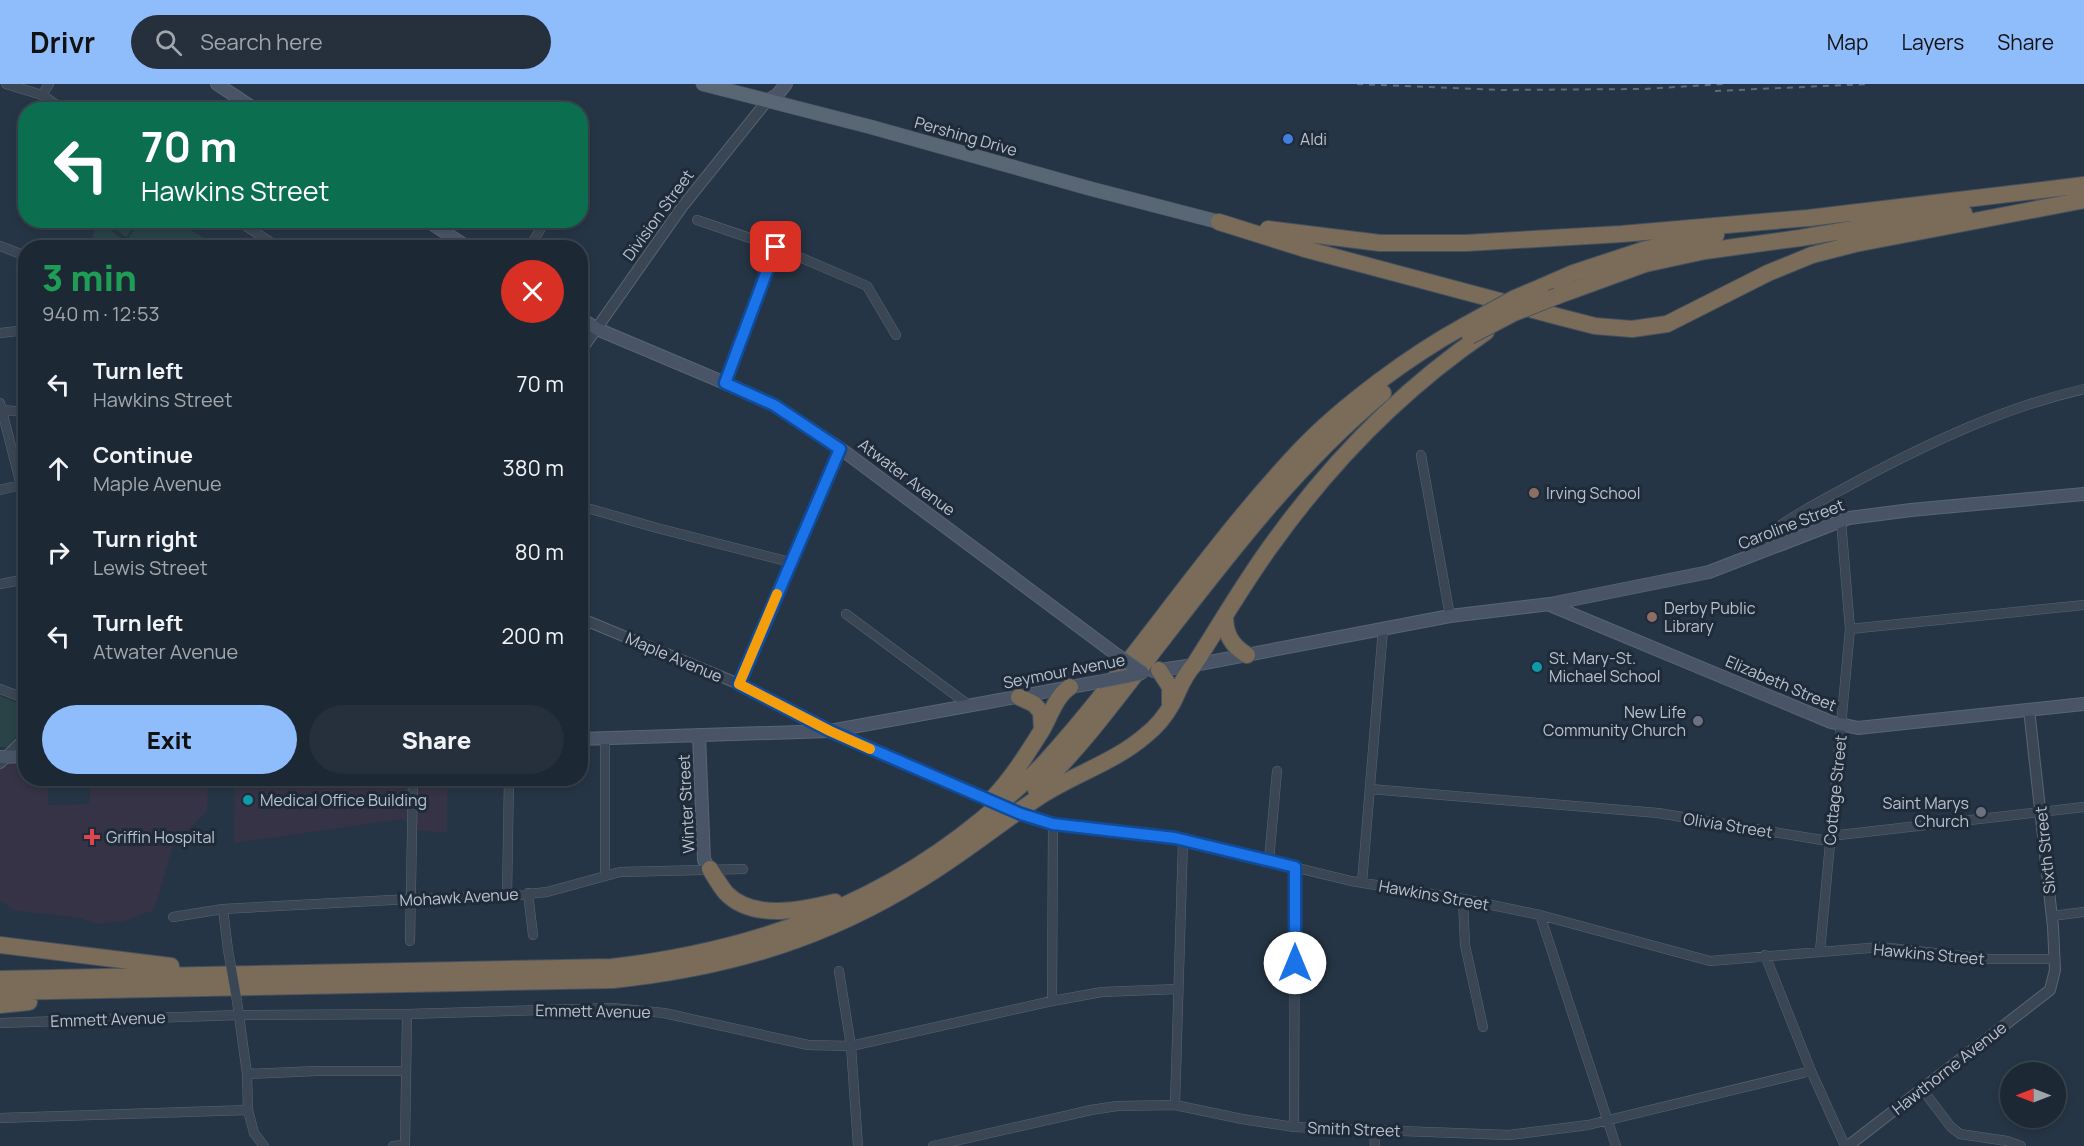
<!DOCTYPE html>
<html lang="en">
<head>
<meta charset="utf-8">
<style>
	body { margin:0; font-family:Manrope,sans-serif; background:#25303c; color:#f1f3f6; height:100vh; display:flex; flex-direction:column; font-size:22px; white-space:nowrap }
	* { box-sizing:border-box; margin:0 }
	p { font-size:20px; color:#a0a6ac }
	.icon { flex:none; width:33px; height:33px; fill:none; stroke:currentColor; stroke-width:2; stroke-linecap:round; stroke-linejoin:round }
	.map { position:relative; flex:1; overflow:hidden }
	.sheet { position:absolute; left:18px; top:156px; width:570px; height:546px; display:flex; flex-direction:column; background:#1c2834; border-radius:24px; box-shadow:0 3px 9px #0003,0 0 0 2px #3a444f }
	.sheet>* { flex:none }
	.top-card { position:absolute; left:18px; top:18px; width:570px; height:126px; border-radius:24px; box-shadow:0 3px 9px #0003,0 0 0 2px #3a444f; background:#0b6e4f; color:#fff; overflow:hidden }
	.needle { width:39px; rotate:270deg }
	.tools { position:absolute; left:2000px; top:978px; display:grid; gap:12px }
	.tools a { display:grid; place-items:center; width:66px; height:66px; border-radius:50%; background:#1c2834; box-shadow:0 3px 9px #0003,0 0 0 2px #3a444f; font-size:30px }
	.pin { position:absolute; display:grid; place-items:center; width:51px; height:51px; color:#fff; margin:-26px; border-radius:12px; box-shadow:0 3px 9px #0006 }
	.me { position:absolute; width:66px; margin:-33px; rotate:0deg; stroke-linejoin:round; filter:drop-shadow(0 0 4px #0008) }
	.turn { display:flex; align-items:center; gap:21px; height:126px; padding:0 24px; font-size:27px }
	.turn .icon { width:78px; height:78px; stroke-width:2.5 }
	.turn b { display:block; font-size:42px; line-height:51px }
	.round { display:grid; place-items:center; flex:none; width:63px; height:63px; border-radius:32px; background:#25303c }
	.summary { display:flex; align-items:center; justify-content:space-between; height:102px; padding:0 24px }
	h1 { font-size:36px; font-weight:800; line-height:45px; color:#1e9e55 }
	.button { display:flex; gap:12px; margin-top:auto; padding:12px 24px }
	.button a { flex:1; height:69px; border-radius:36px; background:#8fbdfc; color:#111; font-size:24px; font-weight:800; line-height:69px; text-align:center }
	.button a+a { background:#25303c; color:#f1f3f6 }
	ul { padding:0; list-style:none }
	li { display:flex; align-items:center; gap:18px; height:84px; padding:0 24px }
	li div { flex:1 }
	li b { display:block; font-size:22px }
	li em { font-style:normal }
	header { display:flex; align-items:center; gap:36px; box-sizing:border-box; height:84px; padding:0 30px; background:#8fbdfc; color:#111 }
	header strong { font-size:28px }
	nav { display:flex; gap:33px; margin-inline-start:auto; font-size:21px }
	.search { width:420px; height:54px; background:#25303c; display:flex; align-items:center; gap:15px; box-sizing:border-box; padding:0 21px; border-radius:33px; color:#a0a6ac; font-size:22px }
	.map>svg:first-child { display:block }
</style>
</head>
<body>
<header>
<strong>Drivr</strong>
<div class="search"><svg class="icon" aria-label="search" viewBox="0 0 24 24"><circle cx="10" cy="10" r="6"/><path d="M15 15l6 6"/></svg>Search here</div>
<nav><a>Map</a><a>Layers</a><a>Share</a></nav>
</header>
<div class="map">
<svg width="2084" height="1062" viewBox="0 0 2084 1062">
	<rect width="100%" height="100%" fill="#263545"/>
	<path fill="#353345" d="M25,672L26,694L48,695V721L89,720L90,695H208L207,727L186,749L182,757L174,759L154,826L124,837L97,840L79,834L13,826L0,816V680Z
		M235,695H502L501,705H447V749L412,746L402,735L234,759Z"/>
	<path fill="#294346" d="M97,136L126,158L140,137H176L219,163H90Z
		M102,137H138L126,153Z
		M0,612L25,622V642L8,663H0Z"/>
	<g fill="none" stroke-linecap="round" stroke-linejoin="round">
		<defs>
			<path id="minor" d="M6,0L42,11L64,26
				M42,11L49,0
				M237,136L279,164
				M697,136L776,163L867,202L896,251
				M0,162L26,172
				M529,164L546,136
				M0,249L26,246
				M725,299L776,163
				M0,319L26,421
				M2,326L26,328
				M1421,371L1450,532
				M0,406L21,401
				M580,422L657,444L790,478
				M1748,471C1757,462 1767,451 1778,443C1805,424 1836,409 1865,393C1935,356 2006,323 2084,305
				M0,500L26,495
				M846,530L970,622
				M1850,545L2084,521
				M739,600L841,365
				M0,605L26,615
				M830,647L971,708
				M1370,705L1658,729L1822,756L1839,751L2084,723
				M1043,738L1183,756L1351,797L1463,815L1540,831L1710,877L1881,863L1988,875H2055
				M1269,776L1277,687
				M605,792V654
				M1362,799L1383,545
				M528,809L533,851
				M507,812L509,694
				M1463,815L1465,861L1483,943
				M223,825L228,866
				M1540,831L1616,1062
				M2052,832L2084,828
				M173,833L223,825L411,815L507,812L547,808L620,788L743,785
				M410,857L413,694
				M1820,867L1850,545L1841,437
				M1765,871L1811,987L1845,1062
				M839,887L851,962L858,1062
				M237,917L247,990L248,1026
				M1052,917L1053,740
				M0,939L240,931L407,930L612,924L664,929L808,961L851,962L1052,917L1102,908L1177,905
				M247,990L317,987H406
				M1922,1005L1951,1043L1960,1050L2007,1057L2021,1062
				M1175,1021L1183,756
				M0,1034L248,1026L254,1049L264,1062
				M1294,1043L1295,783
				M1374,1045L1375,1062
				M393,1062L405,1061L407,930
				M933,1062L1091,1026L1117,1022L1175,1021L1242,1035L1294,1043L1509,1051L1588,1041L1811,987"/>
			<path id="tertiary" d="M580,268L682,123L767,17
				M580,534L739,600L829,647
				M0,679L26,653
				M1848,1062L2050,906L2055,886L2053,843L2029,625"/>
			<path id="secondary" d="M217,0L256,26
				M767,17L777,11L786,0
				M426,136L469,164
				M580,234L597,245L725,299L774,321L841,365L1117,571
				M1550,521L1831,638L1858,644L2084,620
				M1153,587L1194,581L1450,532L1550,520L1709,488L1849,434L1911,426L2084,410
				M699,651L704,776L710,785
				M580,655L830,647L1098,598
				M0,673L26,672"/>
			<path id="primary" d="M703,0L871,43L1088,104L1219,138"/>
			<path id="motorway" d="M1219,138L1305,165L1556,232L1595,242L1632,245L1667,240L1768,189L1812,171L1855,160L2084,116
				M1268,145L1380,159H1466L1621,150L1808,134L2084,101
				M1541,203L1573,189L1646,165L1716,151
				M1557,212L1645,180L1705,167L1800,154L1931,132L1964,129
				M1225,531C1225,550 1231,561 1247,571
				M1159,586L1170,603V619
				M1019,613L1034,620L1041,628L1042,646
				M1036,706C1077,668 1111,622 1145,578C1219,483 1290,386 1383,309
				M992,715C1012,694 1027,670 1042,646C1050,632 1056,612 1070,603
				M710,785C715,793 720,802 726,809C753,837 802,826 835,818
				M0,861L171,882
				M0,895L612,883C758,866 891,818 1002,718C1016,705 1033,692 1046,677C1136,577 1209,462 1301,365C1343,321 1411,271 1464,242
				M0,908L613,896C718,885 810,860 901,807C949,780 991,746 1036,715C1071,691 1114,679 1146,651C1156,643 1166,631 1172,620C1180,605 1182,594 1194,581C1221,539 1246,495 1276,455C1334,375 1404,304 1486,248
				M0,921L29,918"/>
		</defs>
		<use href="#minor" stroke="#5a6472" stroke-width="10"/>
		<use href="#tertiary" stroke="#5a6472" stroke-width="12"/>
		<use href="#secondary" stroke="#5a6472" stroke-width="14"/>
		<use href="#primary" stroke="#485261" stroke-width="15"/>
		<use href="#motorway" stroke="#46515f" stroke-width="18"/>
		<use href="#minor" stroke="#3b4654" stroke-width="9"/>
		<use href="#tertiary" stroke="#3b4654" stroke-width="10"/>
		<use href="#secondary" stroke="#495567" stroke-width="12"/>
		<use href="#primary" stroke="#596674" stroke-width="14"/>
		<use href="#motorway" stroke="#7a6c58" stroke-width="16"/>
		<path stroke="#5d6b7b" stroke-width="2" stroke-dasharray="6 6" stroke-linecap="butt" d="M1357,0L1498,6L1643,5L1724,0
			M1715,7L1868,0"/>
		<defs>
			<path id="minor-bridge" d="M971,708L1043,738
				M228,866L237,917"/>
			<path id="secondary-bridge" d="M1117,571L1143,589
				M1098,598L1143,589"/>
			<path id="motorway-bridge" d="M1464,242L1515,214L1541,203
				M1470,252L1514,229L1557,212"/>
		</defs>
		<use href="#minor-bridge" stroke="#5a6472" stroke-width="10" stroke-linecap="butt"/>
		<use href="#secondary-bridge" stroke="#5a6472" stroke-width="14" stroke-linecap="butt"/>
		<use href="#motorway-bridge" stroke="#46515f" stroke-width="18" stroke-linecap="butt"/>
		<use href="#minor-bridge" stroke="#3b4654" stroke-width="9"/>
		<use href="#secondary-bridge" stroke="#495567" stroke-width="12"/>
		<use href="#motorway-bridge" stroke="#7a6c58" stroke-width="16"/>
	</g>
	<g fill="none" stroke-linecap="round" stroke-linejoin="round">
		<defs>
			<path id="route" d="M776,163L725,299L774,321L840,365L739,600L830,647L1021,730L1053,740L1175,754L1295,783V879"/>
		</defs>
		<use href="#route" stroke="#114b97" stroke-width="15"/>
		<use href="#route" stroke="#1a73e8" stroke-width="10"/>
		<path stroke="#f59e0b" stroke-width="10" d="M777,510L739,600L830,647L870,665"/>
	</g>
	<circle fill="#3f7fe0" stroke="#202b3a" stroke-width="2" cx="1288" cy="55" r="6"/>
	<g fill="#8d6e63" stroke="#202b3a" stroke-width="2">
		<circle cx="1534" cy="409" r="6"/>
		<circle cx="1652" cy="533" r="6"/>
	</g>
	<g fill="#0f9aa8" stroke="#202b3a" stroke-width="2">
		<circle cx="1537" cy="583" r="6"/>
		<circle cx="248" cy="716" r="6"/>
	</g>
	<g fill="#6b7280" stroke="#202b3a" stroke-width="2">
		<circle cx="1698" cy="637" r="6"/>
		<circle cx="1981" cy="728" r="6"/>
	</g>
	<path fill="#e0444e" stroke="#202b3a" stroke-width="2" d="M89 744h6v6h6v6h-6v6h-6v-6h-6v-6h6z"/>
	<g text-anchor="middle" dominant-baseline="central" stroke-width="6" stroke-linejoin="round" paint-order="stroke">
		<g font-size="16" fill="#b9c2ce" stroke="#202b3a">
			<text transform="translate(966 52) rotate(16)">Pershing Drive</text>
			<text transform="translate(658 131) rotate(-54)">Division Street</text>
			<text transform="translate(907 393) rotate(37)">Atwater Avenue</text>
			<text transform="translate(1791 440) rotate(-21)">Caroline Street</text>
			<text transform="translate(674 573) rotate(23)">Maple Avenue</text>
			<text transform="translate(1064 587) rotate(-11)">Seymour Avenue</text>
			<text transform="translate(1781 599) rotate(23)">Elizabeth Street</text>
			<text transform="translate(1835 706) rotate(-84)">Cottage Street</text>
			<text transform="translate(686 720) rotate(-93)">Winter Street</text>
			<text transform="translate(1728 741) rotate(9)">Olivia Street</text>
			<text transform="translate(2045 766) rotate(-96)">Sixth Street</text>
			<text transform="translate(1434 811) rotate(10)">Hawkins Street</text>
			<text transform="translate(459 813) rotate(-3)">Mohawk Avenue</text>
			<text transform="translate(1929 870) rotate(5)">Hawkins Street</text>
			<text transform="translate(593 927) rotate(1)">Emmett Avenue</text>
			<text transform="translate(108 935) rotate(-2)">Emmett Avenue</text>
			<text transform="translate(1949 984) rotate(-38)">Hawthorne Avenue</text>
			<text transform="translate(1354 1045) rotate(2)">Smith Street</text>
		</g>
		<g font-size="16" fill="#b9c2ce" stroke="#202b3a" text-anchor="start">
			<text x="1300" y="55">Aldi</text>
			<text x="1546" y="409">Irving School</text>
			<text x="1664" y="524">Derby Public<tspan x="1664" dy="18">Library</tspan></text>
			<text x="1549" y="574">St. Mary-St.<tspan x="1549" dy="18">Michael School</tspan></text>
			<text x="1686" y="628" text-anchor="end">New Life<tspan x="1686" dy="18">Community Church</tspan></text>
			<text x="260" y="716">Medical Office Building</text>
			<text x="1969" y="719" text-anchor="end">Saint Marys<tspan x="1969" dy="18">Church</tspan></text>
			<text x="106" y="753">Griffin Hospital</text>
		</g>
	</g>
</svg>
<div class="tools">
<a><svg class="needle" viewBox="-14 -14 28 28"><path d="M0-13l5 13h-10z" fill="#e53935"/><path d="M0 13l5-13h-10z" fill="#a0a6ac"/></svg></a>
</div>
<div class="pin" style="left:776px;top:163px;background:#d93025"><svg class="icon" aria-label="arrive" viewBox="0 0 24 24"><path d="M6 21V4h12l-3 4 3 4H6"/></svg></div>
<svg class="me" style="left:1295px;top:879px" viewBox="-20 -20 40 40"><circle r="19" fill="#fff"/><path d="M0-13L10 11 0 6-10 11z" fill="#1a73e8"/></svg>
<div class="top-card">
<div class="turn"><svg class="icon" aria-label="left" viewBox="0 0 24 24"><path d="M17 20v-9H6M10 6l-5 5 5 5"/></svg><div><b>70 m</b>Hawkins Street</div></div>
</div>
<section class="sheet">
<div class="summary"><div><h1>3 min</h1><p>940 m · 12:53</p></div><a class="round" style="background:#d93025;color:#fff"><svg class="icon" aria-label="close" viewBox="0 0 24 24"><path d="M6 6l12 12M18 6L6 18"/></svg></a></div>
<ul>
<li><svg class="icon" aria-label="left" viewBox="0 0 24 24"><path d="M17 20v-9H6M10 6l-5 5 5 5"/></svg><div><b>Turn left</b><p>Hawkins Street</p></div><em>70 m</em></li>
<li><svg class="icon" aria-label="ahead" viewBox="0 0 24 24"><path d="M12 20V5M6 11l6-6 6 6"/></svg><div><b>Continue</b><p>Maple Avenue</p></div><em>380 m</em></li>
<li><svg class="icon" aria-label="right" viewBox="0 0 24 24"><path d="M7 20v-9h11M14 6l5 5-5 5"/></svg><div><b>Turn right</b><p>Lewis Street</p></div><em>80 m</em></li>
<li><svg class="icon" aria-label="left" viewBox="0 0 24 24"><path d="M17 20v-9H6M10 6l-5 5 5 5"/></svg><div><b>Turn left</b><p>Atwater Avenue</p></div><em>200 m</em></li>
</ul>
<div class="button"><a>Exit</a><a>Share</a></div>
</section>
</div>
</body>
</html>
